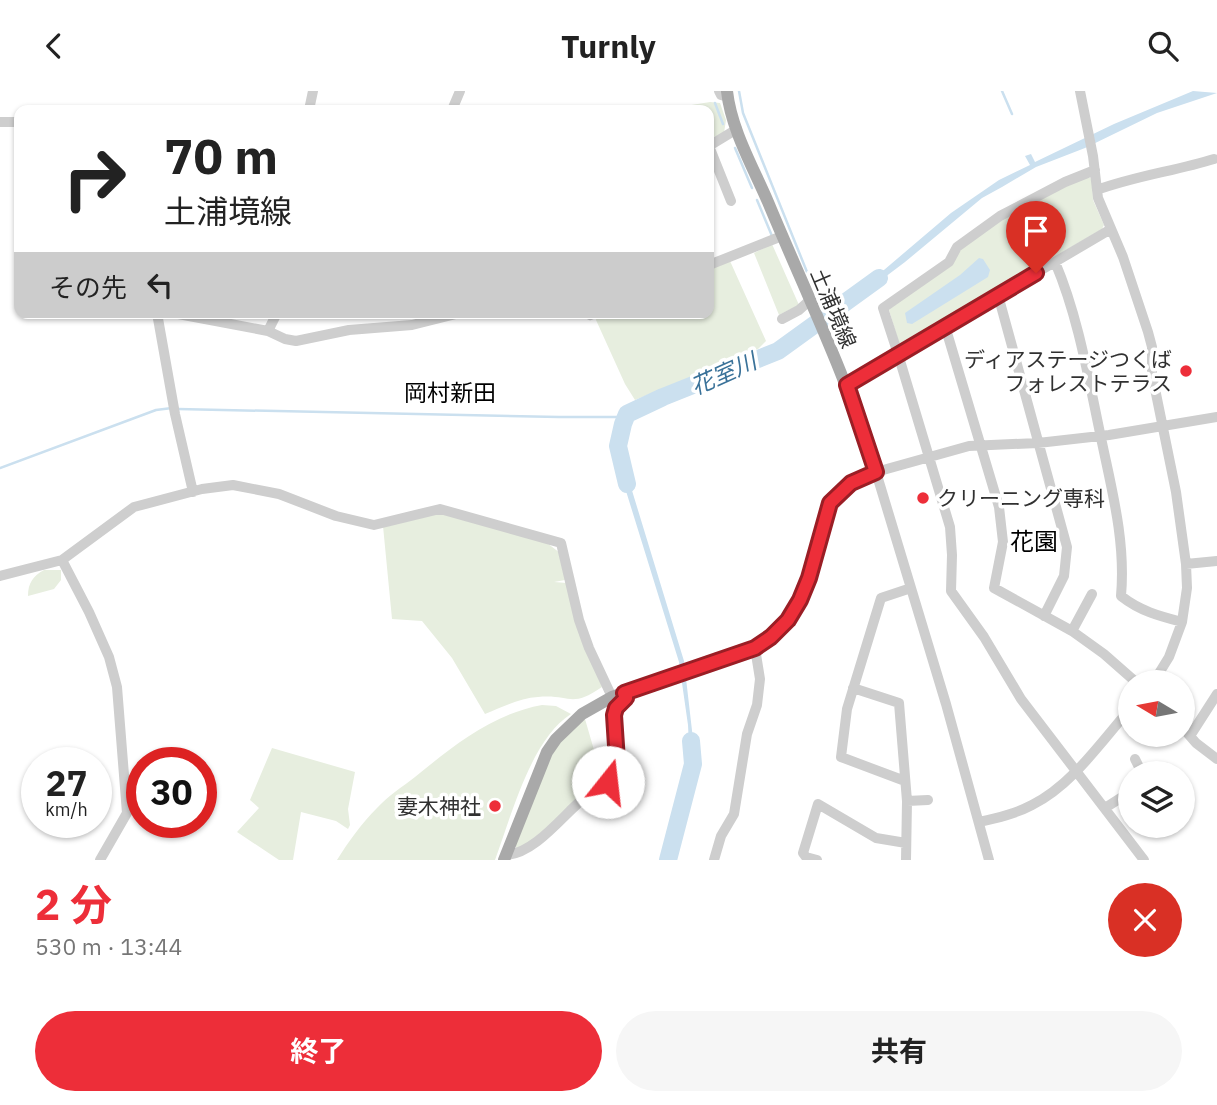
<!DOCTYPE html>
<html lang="ja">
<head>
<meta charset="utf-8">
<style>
	body { margin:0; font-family:"IBM Plex Sans","Noto Sans JP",sans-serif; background:#f6f6f6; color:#222; height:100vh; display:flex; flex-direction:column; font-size:26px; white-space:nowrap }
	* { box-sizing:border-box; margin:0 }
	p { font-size:23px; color:#767676 }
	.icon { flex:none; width:38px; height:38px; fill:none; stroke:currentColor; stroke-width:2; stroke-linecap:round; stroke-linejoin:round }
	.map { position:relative; height:769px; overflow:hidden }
	.panel { display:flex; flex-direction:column; background:#fff; flex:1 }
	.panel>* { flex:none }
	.top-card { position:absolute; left:14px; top:14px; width:700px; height:214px; border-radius:14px; box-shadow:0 2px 5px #0004; background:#fff; color:#222; overflow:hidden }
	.needle { width:46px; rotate:280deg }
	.controls { position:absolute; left:1118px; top:579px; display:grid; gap:14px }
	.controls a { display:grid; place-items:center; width:77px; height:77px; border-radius:50%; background:#fff; box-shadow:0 2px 5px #0004; font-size:35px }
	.speed { position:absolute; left:21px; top:656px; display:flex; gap:14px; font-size:35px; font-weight:700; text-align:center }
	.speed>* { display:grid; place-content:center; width:91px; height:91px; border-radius:50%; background:#fff; box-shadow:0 2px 5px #0004; line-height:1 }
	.speed small { font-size:18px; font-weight:400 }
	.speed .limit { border:10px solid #d22; background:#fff; color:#111 }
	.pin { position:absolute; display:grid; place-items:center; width:60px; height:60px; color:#fff; margin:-72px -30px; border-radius:50% 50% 50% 0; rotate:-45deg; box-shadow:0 0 7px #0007 }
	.pin .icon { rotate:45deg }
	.me { position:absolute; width:77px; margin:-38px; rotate:16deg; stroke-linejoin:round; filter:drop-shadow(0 0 5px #0008) }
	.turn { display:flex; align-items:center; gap:24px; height:147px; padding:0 35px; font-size:32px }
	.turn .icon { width:91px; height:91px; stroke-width:2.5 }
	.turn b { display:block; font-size:49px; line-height:60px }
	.then { display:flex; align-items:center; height:66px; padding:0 35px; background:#0003; gap:14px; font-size:26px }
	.round { display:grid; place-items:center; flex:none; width:74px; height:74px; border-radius:37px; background:#f6f6f6 }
	.summary { display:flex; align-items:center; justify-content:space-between; height:119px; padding:0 35px }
	h1 { font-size:42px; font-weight:700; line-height:52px; color:#ed2e39 }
	.button { display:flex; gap:14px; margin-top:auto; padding:14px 35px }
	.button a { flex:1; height:80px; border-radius:42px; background:#ed2e39; color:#fff; font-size:28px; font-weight:700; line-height:80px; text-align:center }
	.button a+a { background:#f6f6f6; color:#222 }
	header { display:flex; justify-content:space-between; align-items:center; height:91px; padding:0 35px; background:#fff; font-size:32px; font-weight:700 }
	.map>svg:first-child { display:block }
</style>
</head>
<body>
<header><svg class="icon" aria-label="back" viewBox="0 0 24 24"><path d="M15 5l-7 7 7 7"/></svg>Turnly<svg class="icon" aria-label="search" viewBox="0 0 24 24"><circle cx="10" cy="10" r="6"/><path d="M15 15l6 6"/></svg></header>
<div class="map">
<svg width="1217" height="769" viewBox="0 0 1217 769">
	<rect width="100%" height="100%" fill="#fff"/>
	<path fill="#e7eedf" d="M710,11L720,12L726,29L724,42L709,48V19H674L673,17Z
		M1088,86L1092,88L1093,109L1104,134L1102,138L903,254L899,252L889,219L891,215C925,186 958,156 996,132C1025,113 1056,100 1088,86Z
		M772,153L799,214L779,224L754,162Z
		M730,170L766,250L758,258L635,309L625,293L596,229L597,225L604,222H709V179Z
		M436,422L448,423L547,452L560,462L565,489L554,491L567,492L602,596C570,618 571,603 538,606C520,607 502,616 485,623L452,567L422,530L392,528L383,435Z
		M44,479H61V489L54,498L28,505C28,492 33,485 44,479Z
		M542,614L556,615L571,623C531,648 511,726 495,769H337C349,750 361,733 377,717C388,705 402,696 415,686C452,656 492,623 542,614Z
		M585,628L594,659L598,684L562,725L519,759L516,758V751C529,718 539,679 561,650C567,642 577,635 585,628Z
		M272,657L355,681L348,718L350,734L348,738L336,730L301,721L293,769H279L237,741L259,717L250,709Z"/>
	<path fill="#cbe0ef" d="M1193,0L1217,2L1157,22L1085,57L1036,76L1002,96L982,107L905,171L795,254L756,274L753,267C779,257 800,242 824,230L951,122L999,89L1030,74L1025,65L1031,63L1035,71L1114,33Z
		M979,167L983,168L990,179L988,186L912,233L907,232L905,222L960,184Z
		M623,370L684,570L696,674H690L688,634L679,571L617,371Z"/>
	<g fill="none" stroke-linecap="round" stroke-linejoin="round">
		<path stroke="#cbe0ef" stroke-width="2.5" d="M739,0L743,22L807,181
			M1002,0L1012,23
			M715,12L723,33
			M735,57L752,97
			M757,109L772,145
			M178,318L559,326H618L627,323
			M0,377L156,319L172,317"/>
		<path stroke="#cbe0ef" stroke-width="18" d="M627,393L618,355L623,333L627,323L663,306L778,260L879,187
			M668,769L693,673L691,650"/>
		<path stroke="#cecece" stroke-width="10" d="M719,0L721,4L728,6
			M1080,0L1093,65L1098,107L1123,166L1148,241L1152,256V283L1176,401L1186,473L1187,497L1182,531L1169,566L1153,592
			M117,19H131
			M309,19L313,0
			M452,19L460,0
			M0,31H19
			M709,55L731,110
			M709,55L737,38
			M1097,99C1135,85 1175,80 1214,68
			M1111,138L898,263L950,436L952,464L951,500L984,546L1021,608L1144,769
			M1055,171C1078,225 1088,285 1100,342C1111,396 1126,449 1121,505C1140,520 1159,525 1182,531
			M709,174L782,145
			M998,204L1067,456L1064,485L1044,525
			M157,222L175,323L193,401
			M173,222L268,240L285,248L296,250L349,239L412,234L460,222
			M589,222L590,224L595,222
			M782,228L799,219L809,210
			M945,235L999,416L1003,451L994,497L1072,540L1104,563L1137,592
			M268,240L277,222
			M847,294L898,263L883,217L949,171L957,156L1000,125L1065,91L1095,79
			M62,469L89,521L109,566L117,596L127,722L100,769
			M1186,473L1217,470
			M0,485L62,469L134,416L202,398L233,394L279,403L336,425L374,434L440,418L561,452L579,529L589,557L612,606
			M1072,540L1092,503
			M853,597L899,612L907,710L906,769
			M1183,637L1196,652L1217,668
			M1190,645L1217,603
			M1135,668L1142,682
			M905,690L841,666L847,618L881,507L911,497
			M907,710L928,709
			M1105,717L1130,701
			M979,731C997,727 1015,723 1032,714C1072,694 1101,651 1130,618
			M507,764C541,761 571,711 600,695C604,692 610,690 615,688L617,669L614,624L616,617L626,607L624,602
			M714,769L721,745L734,723L747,643L757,614L760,588L755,557
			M817,769L806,766L803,762L818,713L876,747L906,752
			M989,769L946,613L876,381L969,355L1038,352L1109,344L1217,326"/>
		<path stroke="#a9a9a9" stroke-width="12" d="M504,769L547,661L556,648L582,623L612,606L755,557C797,529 806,500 818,453C822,439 824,423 831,411C841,395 859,388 876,381C848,288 805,200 768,111C753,76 731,38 727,0"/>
	</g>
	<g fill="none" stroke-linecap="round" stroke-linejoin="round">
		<defs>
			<path id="route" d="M608,691L615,688L617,670L614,624L616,617L626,607L624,602L755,557L771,546L788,529L800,509L809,487L830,412L851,392L876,381L847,294L1036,182"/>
		</defs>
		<use href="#route" stroke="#9a1e25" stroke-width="18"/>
		<use href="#route" stroke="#ed2e39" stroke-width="12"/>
	</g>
	<g fill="#ed2e39" stroke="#fff" stroke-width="2.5">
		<circle cx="1186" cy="280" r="7"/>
		<circle cx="923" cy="407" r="7"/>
		<circle cx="495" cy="715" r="7"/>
	</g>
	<g text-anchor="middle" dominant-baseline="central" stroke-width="7" stroke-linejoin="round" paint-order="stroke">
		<g font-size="21" fill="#313131" stroke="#fff">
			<text transform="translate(834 217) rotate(67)">土浦境線</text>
		</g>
		<g font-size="21" fill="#313131" stroke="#fff" text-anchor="end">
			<text x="1172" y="268">ディアステージつくば<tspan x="1172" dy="24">フォレストテラス</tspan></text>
			<text x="937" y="407" text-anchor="start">クリーニング専科</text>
			<text x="481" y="715">妻木神社</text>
		</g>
		<g font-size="23" font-style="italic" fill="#3a7299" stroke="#fff">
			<text transform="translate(723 282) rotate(-24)">花室川</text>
		</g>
		<g font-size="23" fill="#000" stroke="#fff">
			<text x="450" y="301">岡村新田</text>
		</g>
		<g font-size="24" fill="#000" stroke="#fff">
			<text x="1034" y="450">花園</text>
		</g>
	</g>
</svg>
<div class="controls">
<a><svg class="needle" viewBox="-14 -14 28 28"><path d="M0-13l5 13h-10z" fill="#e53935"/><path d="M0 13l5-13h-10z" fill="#767676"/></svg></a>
<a><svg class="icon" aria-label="layers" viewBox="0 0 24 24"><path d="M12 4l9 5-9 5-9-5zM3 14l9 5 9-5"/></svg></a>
</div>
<div class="speed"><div>27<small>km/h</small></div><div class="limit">30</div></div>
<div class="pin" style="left:1036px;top:182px;background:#d93025"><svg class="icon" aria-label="arrive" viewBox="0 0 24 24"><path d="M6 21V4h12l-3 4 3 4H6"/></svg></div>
<svg class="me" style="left:608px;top:691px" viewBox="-20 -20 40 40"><circle r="19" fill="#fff"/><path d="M0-13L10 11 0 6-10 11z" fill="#ed2e39"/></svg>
<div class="top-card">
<div class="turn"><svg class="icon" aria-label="right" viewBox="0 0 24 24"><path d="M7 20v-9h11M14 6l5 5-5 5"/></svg><div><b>70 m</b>土浦境線</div></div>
<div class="then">その先<svg class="icon" aria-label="left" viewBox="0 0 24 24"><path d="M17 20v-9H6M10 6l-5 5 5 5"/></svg></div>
</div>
</div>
<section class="panel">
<div class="summary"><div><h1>2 分</h1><p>530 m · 13:44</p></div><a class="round" style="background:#d93025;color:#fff"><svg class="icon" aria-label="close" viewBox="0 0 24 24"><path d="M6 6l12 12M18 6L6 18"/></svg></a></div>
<div class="button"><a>終了</a><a>共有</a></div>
</section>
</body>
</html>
